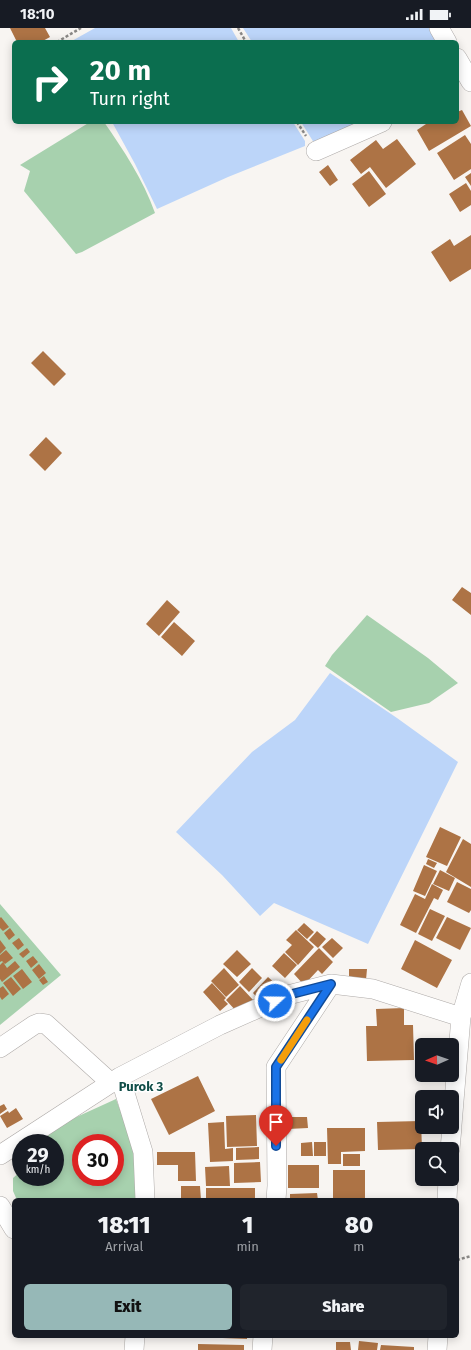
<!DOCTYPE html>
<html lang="en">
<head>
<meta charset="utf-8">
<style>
	body { margin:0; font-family:"Fira Sans",sans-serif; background:#20242c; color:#f1f3f6; height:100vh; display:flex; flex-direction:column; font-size:15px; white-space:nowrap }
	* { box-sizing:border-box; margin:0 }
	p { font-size:13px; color:#9ea1a6 }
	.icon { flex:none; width:22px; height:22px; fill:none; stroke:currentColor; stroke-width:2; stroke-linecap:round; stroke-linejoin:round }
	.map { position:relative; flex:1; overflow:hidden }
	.details { position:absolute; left:12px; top:1170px; width:447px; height:140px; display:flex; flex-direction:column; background:#171b24; border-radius:6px; box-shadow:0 2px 10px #0003 }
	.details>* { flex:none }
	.guide { position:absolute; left:12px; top:12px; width:447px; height:84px; border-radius:6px; box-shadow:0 2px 10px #0003; background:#0b6e4f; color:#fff; overflow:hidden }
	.needle { width:26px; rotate:268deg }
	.controls { position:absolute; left:415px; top:1010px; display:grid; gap:8px }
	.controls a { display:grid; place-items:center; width:44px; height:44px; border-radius:6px; background:#171b24; box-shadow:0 2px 10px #0003; font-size:20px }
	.speed { position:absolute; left:12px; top:1106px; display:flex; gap:8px; font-size:20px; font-weight:700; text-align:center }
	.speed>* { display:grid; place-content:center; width:52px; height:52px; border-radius:50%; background:#171b24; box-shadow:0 2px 10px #0003; line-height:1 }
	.speed small { font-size:10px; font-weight:400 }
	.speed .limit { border:6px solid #d22; background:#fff; color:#111 }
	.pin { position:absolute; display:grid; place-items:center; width:34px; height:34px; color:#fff; margin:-41px -17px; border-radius:50% 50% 50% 0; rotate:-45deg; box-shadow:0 0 4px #0007 }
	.pin .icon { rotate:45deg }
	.me { position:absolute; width:44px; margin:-22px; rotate:69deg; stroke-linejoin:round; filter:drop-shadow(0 0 3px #0008) }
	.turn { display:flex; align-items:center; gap:14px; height:84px; padding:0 12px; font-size:18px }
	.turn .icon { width:52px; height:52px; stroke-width:2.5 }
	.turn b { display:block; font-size:28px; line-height:34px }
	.eta { display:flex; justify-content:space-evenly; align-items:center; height:68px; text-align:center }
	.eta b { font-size:24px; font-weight:800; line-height:28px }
	.action { display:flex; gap:8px; margin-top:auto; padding:8px 12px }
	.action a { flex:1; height:46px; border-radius:6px; background:#96b8b7; color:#111; font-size:16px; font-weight:800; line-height:46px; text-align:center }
	.action a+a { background:#20242c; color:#f1f3f6 }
	.status { display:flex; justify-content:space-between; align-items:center; height:28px; padding:0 20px; background:#171b24; direction:ltr }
	.status svg { height:11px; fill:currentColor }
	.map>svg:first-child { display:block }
</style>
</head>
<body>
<div class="status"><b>18:10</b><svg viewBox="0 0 49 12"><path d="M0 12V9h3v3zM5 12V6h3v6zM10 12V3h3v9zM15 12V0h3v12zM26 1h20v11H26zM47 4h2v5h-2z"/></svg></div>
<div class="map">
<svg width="471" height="1322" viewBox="0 0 471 1322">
	<rect width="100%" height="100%" fill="#f8f5f2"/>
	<path fill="#a7d1ae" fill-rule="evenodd" d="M90,94H104C124,123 143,151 155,185L82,224L76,226L24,163L30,143L20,137Z
		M367,587L428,630L458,655L429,675L391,684L325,638L332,627Z
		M0,876L61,947L0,997Z
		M116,1071L138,1130L136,1172H17L13,1163V1150L21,1143V1149H55V1115H42L37,1107ZM81,1115H115V1149H81Z"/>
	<path fill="#bcd5f9" d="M95,0H231L239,14H70Z
		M243,0H434L442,14H252Z
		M112,94H293L305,113V118L228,149L157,181L135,136Z
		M301,94H374L316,118Z
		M330,645L397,690L458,734L368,916L274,875L260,888L222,847L176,804L252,724L295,692Z"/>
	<path fill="#ad7345" d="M10,0H45L50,9L41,14H17Z
		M462,82L471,98L429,123L417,102L429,94H457V84Z
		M465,107L471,116V141L454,152L437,125Z
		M397,111L416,136L386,160L370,139L361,146L350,132L376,112L383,121Z
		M328,137L338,152L330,158L319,144Z
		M369,143L386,166L369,179L352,156Z
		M471,145V158L465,149Z
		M466,155L471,163V177L460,184L449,166Z
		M471,207V241L450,254L431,224L450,211L454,218Z
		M43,323L66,346L54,358L31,335Z
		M46,409L62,425L45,443L29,427Z
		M462,559L471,565V587L452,572Z
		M167,572L180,584L159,608L146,596Z
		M174,594L195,613L182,628L161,609Z
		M440,799L461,809L447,838L426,829Z
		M463,811L471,816V859L446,844Z
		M428,831L437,835L434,840L426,836Z
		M424,837L437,843L425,868L413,863Z
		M440,842L455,850L449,863L433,856Z
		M457,854L471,861V882L469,885L447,874Z
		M432,856L443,862L438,872L434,870L416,905L400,897L415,866L425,871Z
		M430,881L445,888L432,913L418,906Z
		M1,889L9,899L3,903L0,900V890Z
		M447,889L471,900L460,922L436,910Z
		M304,895L314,904L307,911L297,902Z
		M10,900L15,907L9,912L4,905Z
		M296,902L314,919L298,937L285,924L292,917L286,912Z
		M317,903L326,911L318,920L309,912Z
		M19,910L24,917L18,922L12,915Z
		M332,910L343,920L333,930L322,919Z
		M0,912L6,920L0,926Z
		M415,912L452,932L437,960L401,941Z
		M27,920L30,924L23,930L19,926Z
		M319,920L333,934L322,946L318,942L304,957L294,946Z
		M6,922L13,930L5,936L2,933L0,934V927Z
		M237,922L251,936L237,949L223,936Z
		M284,925L297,937L285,950L272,938Z
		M33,928L38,934L31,940L26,933Z
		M15,933L20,939L2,954L0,951V937L3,934L7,940Z
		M39,936L46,945L39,951L32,942Z
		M224,940L239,957L226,969L211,953Z
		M252,940L262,950L249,964L239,954Z
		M22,941L32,954L23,961L13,948Z
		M349,941H367L366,952H349Z
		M44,948L48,954L43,957L39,952Z
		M11,949L21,961L13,968L3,955Z
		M268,949L278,958L262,975L253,965Z
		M212,955L226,970L224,972L228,976L220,983L203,964Z
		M3,958L9,966L2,972L0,969V960Z
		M240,958L254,973L237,984L226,972Z
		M404,980V997H413L414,1032L367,1033L366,998H377L376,981Z
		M198,1048L215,1083L169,1107L151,1071Z
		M4,1076L7,1081L0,1086V1078Z
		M16,1080L23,1091L7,1100L0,1088L8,1083L9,1085Z
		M256,1087L257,1118L227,1119L226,1088Z
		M287,1089H307L308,1100L288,1101Z
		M421,1093L422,1121L378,1122L377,1094Z
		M224,1094L225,1121L233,1120V1133L210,1134L208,1095Z
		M327,1100H365V1123L341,1124V1136H328Z
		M312,1114L313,1128H301V1115Z
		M314,1114H326V1128H314Z
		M259,1119V1131L236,1132V1120Z
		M157,1124H195L196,1153H178V1137H157Z
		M343,1126H360V1138H343Z
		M260,1134L261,1154L234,1155V1135Z
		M288,1137H319V1160H288Z
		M229,1138L230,1158H206L205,1139Z
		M333,1142H365V1172H333Z
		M181,1158H200L201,1172H181Z
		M206,1160H255V1172H206Z
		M317,1165L318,1172H290V1166Z
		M157,1308H195V1310L157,1309Z
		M198,1308H247V1311L198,1309Z
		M359,1313L378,1315L377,1322H358Z
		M336,1314H350L351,1322H336Z
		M198,1316L244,1317V1322H198Z
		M381,1317L414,1319V1322H380Z"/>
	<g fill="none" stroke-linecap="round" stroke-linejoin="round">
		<defs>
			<path id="minor" d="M439,0L447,14
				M457,30L471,54
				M316,123L382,94
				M0,1020L34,997L39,995L46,996L111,1055
				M120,1049L143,1124L145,1172
				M452,1097L461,989L471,955
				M450,1121L452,1099
				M0,1127L120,1049L220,997L288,967L331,956L373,961L461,989
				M276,1172L277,1158L276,1039L331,956
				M447,1172L448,1151
				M0,1178L14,1201
				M134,1322L135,1308
				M262,1322L263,1308
				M437,1322L438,1308"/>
		</defs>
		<use href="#minor" stroke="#aeaaa8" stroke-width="20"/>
		<path stroke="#8a8886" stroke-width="2.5" stroke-dasharray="3 2" stroke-linecap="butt" d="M238,0L246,14
			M57,14L81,0
			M297,94L306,108
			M457,1232L471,1228"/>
		<use href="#minor" stroke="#fff" stroke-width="19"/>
	</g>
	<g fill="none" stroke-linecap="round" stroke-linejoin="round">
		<defs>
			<path id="route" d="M275,973L288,967L331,956L276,1039V1118"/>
		</defs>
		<use href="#route" stroke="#114b97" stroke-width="10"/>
		<use href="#route" stroke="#1a73e8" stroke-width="7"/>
		<path stroke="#f59e0b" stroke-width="7" d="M281,1032L307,992"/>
	</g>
	<g text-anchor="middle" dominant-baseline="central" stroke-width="3" stroke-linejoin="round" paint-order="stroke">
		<g font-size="13" font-weight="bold" fill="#114e48" stroke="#fff">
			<text x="141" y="1058">Purok 3</text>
		</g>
	</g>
</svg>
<div class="controls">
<a><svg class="needle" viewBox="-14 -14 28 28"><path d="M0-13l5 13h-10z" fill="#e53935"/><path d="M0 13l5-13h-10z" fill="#9ea1a6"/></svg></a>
<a><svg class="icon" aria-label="sound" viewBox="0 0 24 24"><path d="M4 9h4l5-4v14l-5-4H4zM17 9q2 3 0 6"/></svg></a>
<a><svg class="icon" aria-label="search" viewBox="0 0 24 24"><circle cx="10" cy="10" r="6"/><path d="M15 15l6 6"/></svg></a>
</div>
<div class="speed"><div>29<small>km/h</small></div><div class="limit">30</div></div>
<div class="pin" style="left:276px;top:1118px;background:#d93025"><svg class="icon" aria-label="arrive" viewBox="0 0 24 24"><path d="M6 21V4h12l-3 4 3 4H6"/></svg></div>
<svg class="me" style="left:275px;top:973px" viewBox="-20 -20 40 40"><circle r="17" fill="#1a73e8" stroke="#fff" stroke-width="3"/><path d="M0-11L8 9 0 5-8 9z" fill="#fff"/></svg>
<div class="guide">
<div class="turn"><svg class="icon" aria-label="right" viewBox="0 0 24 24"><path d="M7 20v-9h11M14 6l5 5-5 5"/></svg><div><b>20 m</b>Turn right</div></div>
</div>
<section class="details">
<div class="eta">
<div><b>18:11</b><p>Arrival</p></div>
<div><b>1</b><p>min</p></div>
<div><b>80</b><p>m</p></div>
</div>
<div class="action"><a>Exit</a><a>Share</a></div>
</section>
</div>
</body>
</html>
